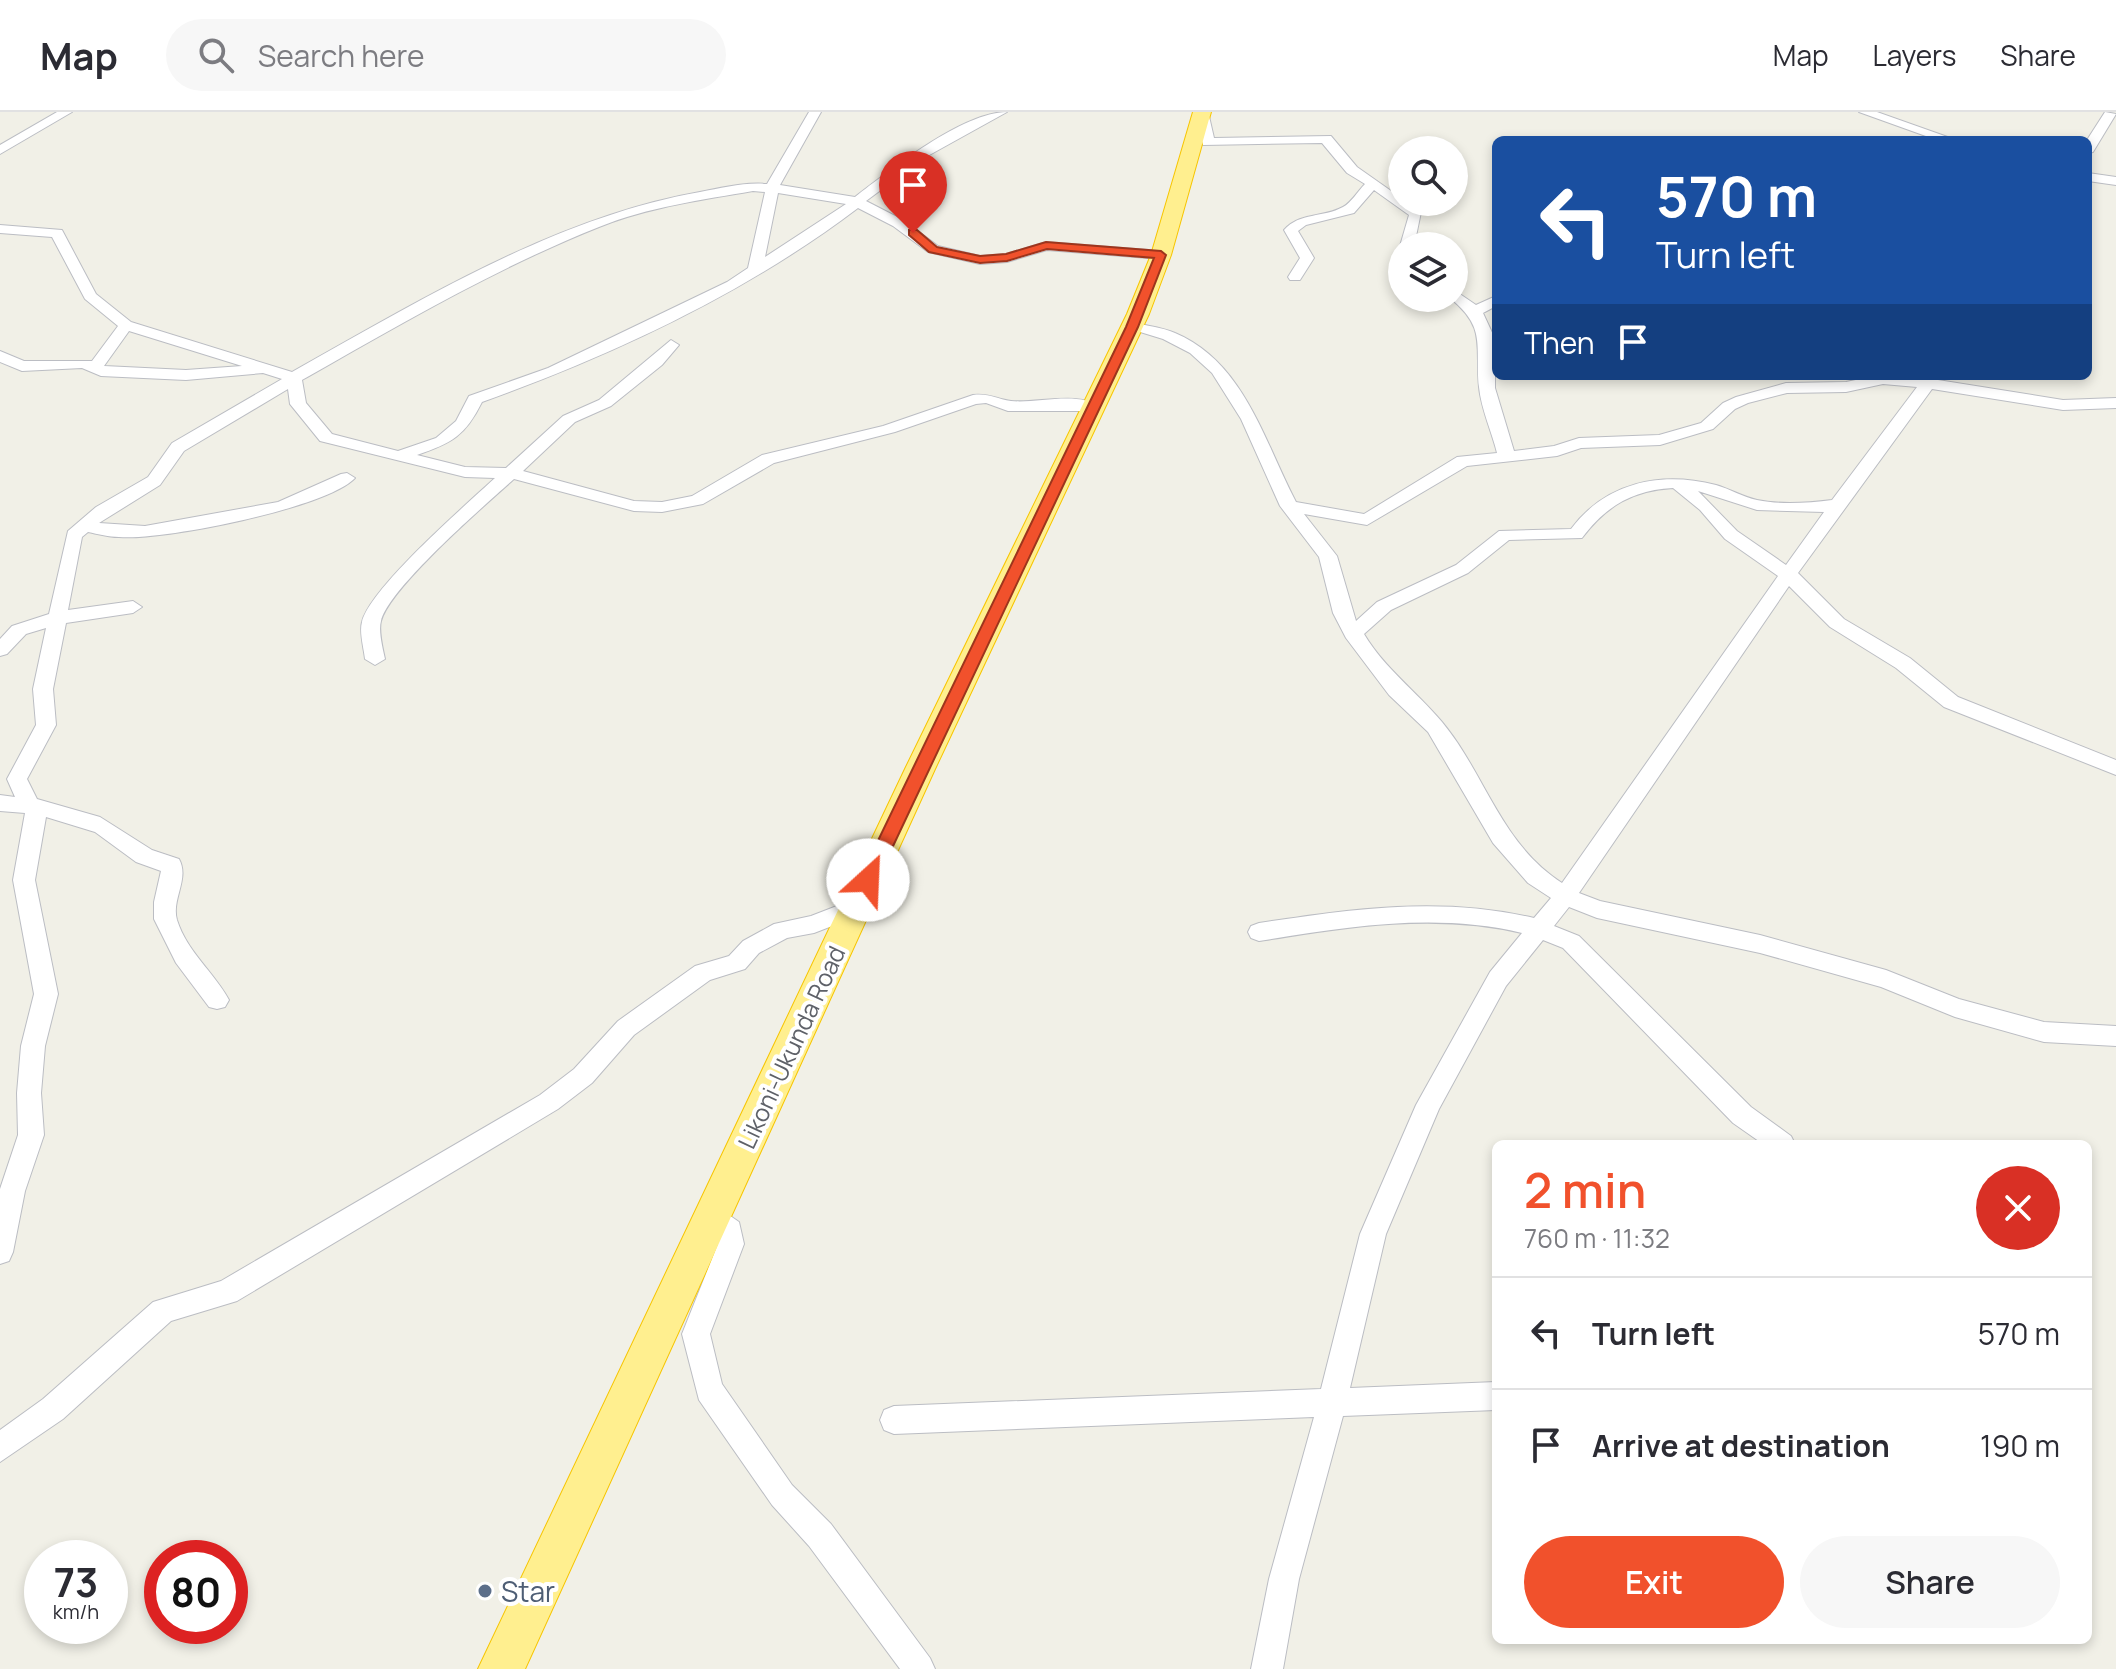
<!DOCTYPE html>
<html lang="en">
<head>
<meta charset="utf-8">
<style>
	body { margin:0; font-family:Manrope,sans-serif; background:#f7f7f7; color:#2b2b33; height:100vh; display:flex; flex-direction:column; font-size:30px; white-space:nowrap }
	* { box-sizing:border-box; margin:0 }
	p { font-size:26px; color:#7c7c81 }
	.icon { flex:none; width:44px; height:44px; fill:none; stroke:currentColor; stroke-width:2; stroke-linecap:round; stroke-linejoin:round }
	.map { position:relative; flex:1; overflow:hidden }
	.sheet { position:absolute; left:1492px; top:1028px; width:600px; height:504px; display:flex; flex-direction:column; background:#fff; border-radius:12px; box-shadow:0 4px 12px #0003 }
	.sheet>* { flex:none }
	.banner { position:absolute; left:1492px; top:24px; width:600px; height:244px; border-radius:12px; box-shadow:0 4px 12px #0003; background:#1a4fa0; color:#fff; overflow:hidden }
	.tools { position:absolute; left:1388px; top:24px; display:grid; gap:16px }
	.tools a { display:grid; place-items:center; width:80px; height:80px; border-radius:50%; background:#fff; box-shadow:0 4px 12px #0003; font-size:40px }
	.speed { position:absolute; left:24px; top:1428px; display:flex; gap:16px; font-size:40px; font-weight:700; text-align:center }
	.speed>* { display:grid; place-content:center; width:104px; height:104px; border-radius:50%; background:#fff; box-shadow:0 4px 12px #0003; line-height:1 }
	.speed small { font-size:20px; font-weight:400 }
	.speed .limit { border:12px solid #d22; background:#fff; color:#111 }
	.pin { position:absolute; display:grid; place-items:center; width:68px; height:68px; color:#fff; margin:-82px -34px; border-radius:50% 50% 50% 0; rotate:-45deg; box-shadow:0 0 8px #0007 }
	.pin .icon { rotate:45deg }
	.me { position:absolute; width:88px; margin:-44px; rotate:25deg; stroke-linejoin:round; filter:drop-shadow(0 0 6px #0008) }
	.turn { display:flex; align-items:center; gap:28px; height:168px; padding:0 32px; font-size:36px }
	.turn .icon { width:104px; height:104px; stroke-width:2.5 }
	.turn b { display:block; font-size:56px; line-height:68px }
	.then { display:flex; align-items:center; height:76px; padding:0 32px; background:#0003; gap:16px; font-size:30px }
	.round { display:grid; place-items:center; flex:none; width:84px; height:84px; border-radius:42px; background:#f7f7f7 }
	.summary { display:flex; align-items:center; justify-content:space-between; height:136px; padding:0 32px }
	h1 { font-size:48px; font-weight:600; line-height:60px; color:#f1512c }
	.primary-button { display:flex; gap:16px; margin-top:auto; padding:16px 32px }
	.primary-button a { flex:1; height:92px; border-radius:48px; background:#f1512c; color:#fff; font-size:32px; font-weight:600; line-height:92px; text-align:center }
	.primary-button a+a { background:#f7f7f7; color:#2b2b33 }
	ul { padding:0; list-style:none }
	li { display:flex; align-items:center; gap:24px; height:112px; padding:0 32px; border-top:2px solid #e1e1e2 }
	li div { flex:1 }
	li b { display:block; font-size:30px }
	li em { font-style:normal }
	header { display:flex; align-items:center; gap:48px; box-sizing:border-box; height:112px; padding:0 40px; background:#fff; border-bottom:2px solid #e1e1e2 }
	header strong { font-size:38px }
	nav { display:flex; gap:44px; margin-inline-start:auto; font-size:28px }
	.search { width:560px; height:72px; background:#f7f7f7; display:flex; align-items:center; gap:20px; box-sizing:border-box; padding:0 28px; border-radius:44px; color:#7c7c81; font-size:30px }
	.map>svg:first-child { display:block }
</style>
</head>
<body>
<header>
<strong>Map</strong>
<div class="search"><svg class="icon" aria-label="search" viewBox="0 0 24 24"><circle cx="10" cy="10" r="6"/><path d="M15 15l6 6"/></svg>Search here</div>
<nav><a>Map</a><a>Layers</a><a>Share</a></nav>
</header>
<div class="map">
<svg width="2116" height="1557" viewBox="0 0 2116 1557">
	<rect width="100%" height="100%" fill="#f1f0e7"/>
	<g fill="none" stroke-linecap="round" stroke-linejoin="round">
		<defs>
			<path id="minor" d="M57,0H72L0,42V33Z
				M809,0H821L780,73L855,85C890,58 963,0 1007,0L924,46L866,89L903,108L938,134L980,144L1006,142L1046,130L1161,139L1168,143L1161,147L1047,138L1007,150L980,152L928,140L893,114L858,96C746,181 613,243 482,290C465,324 452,331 417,343L465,355L506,356L563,304L599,288L671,228L679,233L662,253L611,294L575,310L523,359L634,389L662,390L692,384L762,343L883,314L973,283C989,281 996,287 1011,289C1037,292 1080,278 1101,296L1099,299H1008L986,291L976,292L895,320L774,351L703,392L662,400L634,399L514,367C485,393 389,476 381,509C378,519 383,537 385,547L375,553L365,547C364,537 359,520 362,510C370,476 467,392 495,366L465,365L320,329L290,292L288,277L184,339L160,373L99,411L145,414L278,390L341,362L347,361L355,366C327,396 162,429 119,425C109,425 98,422 88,420L82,425L68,498L133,489L142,495L133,501L66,511L53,577L56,613L27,667L37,687L100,705L152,738L179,747C190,767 171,787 177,808C187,840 214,860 229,888L225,895L217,897L209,895L176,851L154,807V790L161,759L136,750L95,720L46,705L35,768L58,882L45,934L41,981L44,1023L25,1079L13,1140L9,1149L0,1152V1077L18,1023L17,981L21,934L34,882L13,768L25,701L0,699V683L15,685L7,667L36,613L33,577L46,516L26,522L7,542L0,544V527L12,514L49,502L68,419L96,395L148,365L172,331L282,267L263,261L186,268L101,264L82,256L22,259L0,250V239L24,249H92L118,214L85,187L52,125L0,121V113L62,118L96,182L131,210L292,260C419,189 556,105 700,80C722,76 745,70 767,72ZM753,79L765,80L748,156L727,170L548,256L469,284L456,309L436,326L398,339L332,322L306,291L302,268C399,213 496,156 599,115C648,95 702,88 753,79ZM778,81L846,92L765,145ZM129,219L242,254L186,258L104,254Z
				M1208,0L1214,26L1331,24L1357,55L1421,100L1414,134H1402V137L1400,134L1409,103L1374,78L1354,101L1306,113L1298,119L1314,146L1300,168H1290L1288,165L1300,146L1284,118C1300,100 1323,106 1343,95C1351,91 1358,79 1365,72L1347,61L1322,31L1203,33L1196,1Z
				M1859,0H1877L1956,28H1937Z
				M2105,0L2116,2L2093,40L2088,41L2087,28Z
				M2088,61L2116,65V73L2088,69Z
				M1454,178L1476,193L1496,184V194L1483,201L1495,227V276L1514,339L1554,334L1579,326L1659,323L1701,311L1723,291L1736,285L1786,271L1846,270L1875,264H1941L1938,268L2063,288L2116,286V296L2063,298L1932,277L1798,461L1844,507L1910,546L1958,585L2116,648V663L1944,595L1896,556L1830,515L1789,474L1579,781L1600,789L1760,823L1886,858L1959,887L2044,910L2116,914V934L2044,930L1955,905L1881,875L1760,841L1597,806L1569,795L1554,814L1579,824L1751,995L1791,1024L1795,1032H1763L1733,1011L1563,836L1543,828L1506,874L1439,997L1386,1122L1350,1276L1496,1270V1298L1343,1304L1299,1467L1283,1557H1251L1269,1467L1314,1305L894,1322L884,1318L880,1308L884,1298L894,1294L1321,1277L1360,1122L1416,993L1490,860L1522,821C1435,800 1346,815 1259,829L1251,826L1248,820L1251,814L1259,811C1352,797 1441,784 1534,806L1551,786L1528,771L1493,731L1428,620L1389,583L1346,526L1333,501L1319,445L1280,394L1241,307L1212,261L1190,241L1163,227L1124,215L1132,210C1146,214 1162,215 1175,221C1244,250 1264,329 1296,390L1364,402L1457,345L1497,341C1492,320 1481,297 1479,275C1475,233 1487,216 1450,186H1454ZM1883,272L1917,275L1832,388C1808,391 1781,393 1757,388C1743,385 1730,377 1716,373C1661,359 1606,370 1571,417L1499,419L1456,453L1377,490L1356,509L1337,444L1304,402L1367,413L1467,354L1557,344L1581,336L1660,333L1713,317L1735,297L1748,291L1787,281L1846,280ZM1673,376L1700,398L1725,427L1778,464L1562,771C1500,731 1486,663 1442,610C1416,579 1385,557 1364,522L1391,498L1468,461L1509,428L1582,426C1606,394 1633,378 1673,376ZM1698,379L1757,398L1824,400L1786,453L1737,419Z
				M855,787L863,790L866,796L863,802L814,821L787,826L759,841L745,857L710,868L634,923L592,971L558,997L237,1189L171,1209L63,1307L0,1350V1318L43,1287L153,1190L221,1169L540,983L574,957L618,909L695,854L729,844L743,829L774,812L811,804Z
				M713,1092L739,1110L744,1132L710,1222L722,1272L792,1373L831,1412L930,1546L935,1557H900L809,1434L772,1393L699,1288L682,1222L718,1132L717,1124L700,1104L704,1096Z"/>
			<path id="highway" d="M1193,0H1211L1171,143L1149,202L935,657L525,1557H478L905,657L1127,202L1151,143Z"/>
		</defs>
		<use href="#minor" stroke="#bbbdc3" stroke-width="2"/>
		<use href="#highway" stroke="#f7c500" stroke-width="2"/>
		<use href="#minor" fill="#fff" fill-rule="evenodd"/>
		<use href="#highway" fill="#ffef8f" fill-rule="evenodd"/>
	</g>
	<path fill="#f1512c" stroke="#9d351d" stroke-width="2" d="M909,118H917L937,135L980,144L1006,142L1046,130L1161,139L1166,143L1138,215L877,768L868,775L859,768L1126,215L1154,146L1047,137L1007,149L980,151L929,140L909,123Z"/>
	<circle fill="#5c6f8a" stroke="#fff" stroke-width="3" cx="485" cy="1479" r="8"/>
	<g text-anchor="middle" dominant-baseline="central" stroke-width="8" stroke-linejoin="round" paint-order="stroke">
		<g font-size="24" fill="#5e6168" stroke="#fff">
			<text transform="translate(791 935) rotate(-65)">Likoni-Ukunda Road</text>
		</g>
		<g font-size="28" fill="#4e5e75" stroke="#fff" text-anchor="start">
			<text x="501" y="1479">Star</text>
		</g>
	</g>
</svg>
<div class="tools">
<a><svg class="icon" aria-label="search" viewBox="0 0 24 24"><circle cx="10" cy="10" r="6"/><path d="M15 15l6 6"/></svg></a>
<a><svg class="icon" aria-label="layers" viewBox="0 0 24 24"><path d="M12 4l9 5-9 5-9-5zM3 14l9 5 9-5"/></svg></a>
</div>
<div class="speed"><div>73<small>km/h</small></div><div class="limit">80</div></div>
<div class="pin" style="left:913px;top:121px;background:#d93025"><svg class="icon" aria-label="arrive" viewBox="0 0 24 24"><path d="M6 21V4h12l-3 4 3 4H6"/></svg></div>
<svg class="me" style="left:868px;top:768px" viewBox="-20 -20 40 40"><circle r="19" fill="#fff"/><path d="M0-13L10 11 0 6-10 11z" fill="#f1512c"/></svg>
<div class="banner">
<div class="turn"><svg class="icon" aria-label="left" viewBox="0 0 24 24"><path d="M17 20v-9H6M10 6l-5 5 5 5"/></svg><div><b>570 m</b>Turn left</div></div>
<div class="then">Then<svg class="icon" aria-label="arrive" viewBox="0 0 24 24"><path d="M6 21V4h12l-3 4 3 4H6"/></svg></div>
</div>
<section class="sheet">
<div class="summary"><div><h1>2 min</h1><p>760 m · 11:32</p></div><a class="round" style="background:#d93025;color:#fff"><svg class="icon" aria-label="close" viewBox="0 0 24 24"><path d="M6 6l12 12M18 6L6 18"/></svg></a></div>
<ul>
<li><svg class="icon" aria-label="left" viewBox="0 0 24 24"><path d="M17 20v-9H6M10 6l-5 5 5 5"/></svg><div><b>Turn left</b></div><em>570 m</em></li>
<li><svg class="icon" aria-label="arrive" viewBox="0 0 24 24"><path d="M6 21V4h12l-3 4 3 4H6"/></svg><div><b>Arrive at destination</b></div><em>190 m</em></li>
</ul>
<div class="primary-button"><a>Exit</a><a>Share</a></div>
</section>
</div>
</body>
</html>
